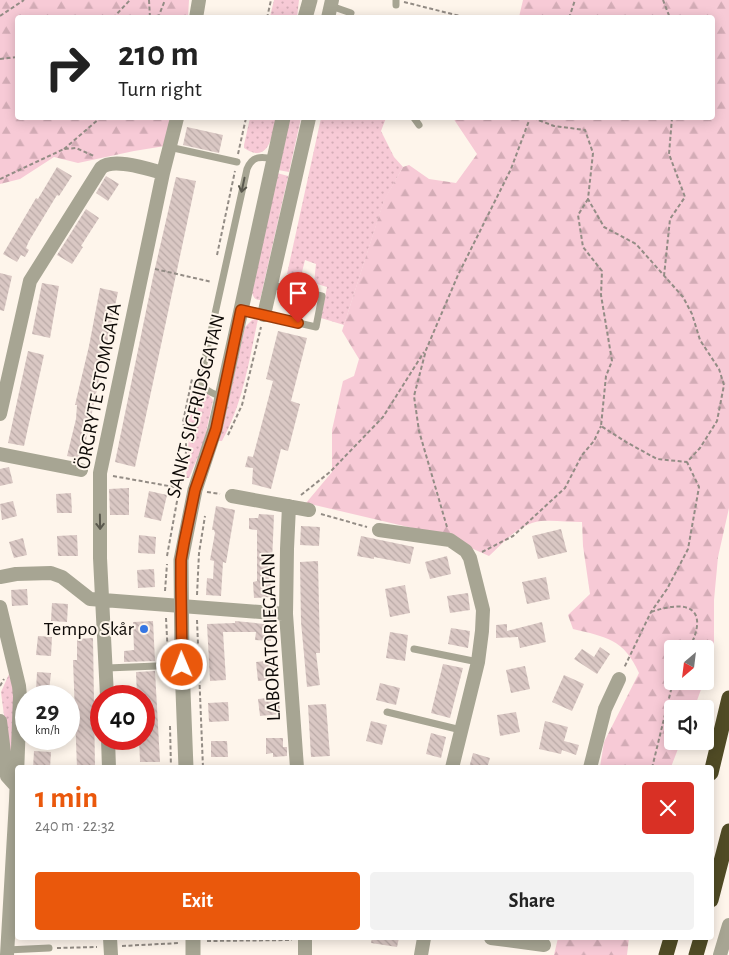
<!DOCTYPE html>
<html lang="en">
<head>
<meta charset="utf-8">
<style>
	body { margin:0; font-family:"Alegreya Sans",sans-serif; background:#f2f2f2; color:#222; height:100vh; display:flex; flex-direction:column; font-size:19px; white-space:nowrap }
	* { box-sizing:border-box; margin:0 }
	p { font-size:16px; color:#767676 }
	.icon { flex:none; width:28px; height:28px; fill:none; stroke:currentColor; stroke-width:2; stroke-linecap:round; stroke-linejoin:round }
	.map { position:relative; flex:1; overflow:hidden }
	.sheet { position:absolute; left:15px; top:765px; width:699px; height:175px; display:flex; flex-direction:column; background:#fff; border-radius:5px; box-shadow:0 2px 12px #0003 }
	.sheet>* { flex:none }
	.guide { position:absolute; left:15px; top:15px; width:700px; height:105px; border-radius:5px; box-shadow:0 2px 12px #0003; background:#fff; color:#222; overflow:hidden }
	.needle { width:32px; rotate:208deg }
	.buttons { position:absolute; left:664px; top:640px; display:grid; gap:10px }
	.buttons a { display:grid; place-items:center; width:50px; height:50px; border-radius:5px; background:#fff; box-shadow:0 2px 12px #0003; font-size:25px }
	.speed { position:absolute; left:15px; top:685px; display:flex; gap:10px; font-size:25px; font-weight:700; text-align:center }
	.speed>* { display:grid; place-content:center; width:65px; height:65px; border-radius:50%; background:#fff; box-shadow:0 2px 12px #0003; line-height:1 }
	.speed small { font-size:12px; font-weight:400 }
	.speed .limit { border:8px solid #d22; background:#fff; color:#111 }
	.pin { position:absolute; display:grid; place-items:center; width:42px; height:42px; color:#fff; margin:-51px -21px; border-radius:50% 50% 50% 0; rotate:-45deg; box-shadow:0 0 5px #0007 }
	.pin .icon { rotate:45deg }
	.me { position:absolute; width:55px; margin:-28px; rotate:359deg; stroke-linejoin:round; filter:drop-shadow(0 0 4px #0008) }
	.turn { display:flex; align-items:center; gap:18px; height:105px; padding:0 20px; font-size:22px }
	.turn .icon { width:65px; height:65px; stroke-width:2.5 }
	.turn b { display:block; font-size:35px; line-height:42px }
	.round { display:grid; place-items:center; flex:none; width:52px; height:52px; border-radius:5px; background:#f2f2f2 }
	.summary { display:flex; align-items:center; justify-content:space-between; height:85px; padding:0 20px }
	h1 { font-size:30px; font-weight:600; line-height:38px; color:#ea580c }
	.primary-button { display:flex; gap:10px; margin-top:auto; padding:10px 20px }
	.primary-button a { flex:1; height:58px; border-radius:5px; background:#ea580c; color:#fff; font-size:20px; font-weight:600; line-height:58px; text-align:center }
	.primary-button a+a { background:#f2f2f2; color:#222 }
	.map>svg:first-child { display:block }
</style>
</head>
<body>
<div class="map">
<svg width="729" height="955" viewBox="0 0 729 955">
	<defs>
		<pattern id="grass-dots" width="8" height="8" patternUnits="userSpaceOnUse" patternTransform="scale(1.25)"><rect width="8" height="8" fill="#f7cad6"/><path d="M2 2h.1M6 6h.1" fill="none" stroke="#d3acb6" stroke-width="1.8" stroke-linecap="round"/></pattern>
		<pattern id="forest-firs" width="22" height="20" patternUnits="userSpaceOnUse" patternTransform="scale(1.25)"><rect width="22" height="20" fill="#f7cad6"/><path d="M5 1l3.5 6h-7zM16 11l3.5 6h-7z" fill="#d3acb6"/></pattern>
		<pattern id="building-back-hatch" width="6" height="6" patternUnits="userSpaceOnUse" patternTransform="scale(1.25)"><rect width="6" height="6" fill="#dac8c4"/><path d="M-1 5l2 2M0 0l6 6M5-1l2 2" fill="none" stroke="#baaaa7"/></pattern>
	</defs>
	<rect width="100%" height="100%" fill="#fef5eb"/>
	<path fill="url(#grass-dots)" d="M274,0H299L297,17H270Z
		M250,118H277C272,135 269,165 244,148V145Z
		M289,118H301L289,172L278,170Z
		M321,118H386L381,131L394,157L403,167L384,201L344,325L321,318L327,287L314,283L316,264L305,260L301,276L287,274Z
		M277,173L288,176V177L260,300C255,300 254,298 252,293Z
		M258,319C249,361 243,403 222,441H219L245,327L252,320Z
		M192,390L207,393L213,400L204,442L189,478H186L189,437L185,422Z
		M9,674L14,691L12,778L1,692Z"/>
	<path fill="url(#forest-firs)" d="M0,0H189L188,17L18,18V118H170L165,146L134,151L78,163L54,157L20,179L0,184Z
		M523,0H729V508L718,557L714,600V657L705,680V649H672V681H704L694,709H672V741H681L671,767H600L604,742L639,673C624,639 606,637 573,629L568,615L590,594L583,546L582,522C569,522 554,520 541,521C520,523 504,542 489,556L442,535L306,503L332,472V430L343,381L354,376L359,359L342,331L384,200L403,167L409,165L429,179L456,183L477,154L453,118H712V18L519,17Z
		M558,938H629L627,955H554Z"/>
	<path fill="url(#building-back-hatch)" d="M187,127L223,135L219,153L183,145Z
		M57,167L72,176L59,196L57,195L29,241L26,248L29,250L25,257L21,255L17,262L3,254L36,198L38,199Z
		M106,176L119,184L108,201L96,193Z
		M176,177L196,181L135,467L115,462L153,277Z
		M86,209L99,218L81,246L83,247L72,264L57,255Z
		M0,273L12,276L4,311L0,310Z
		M42,283L59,286L50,338L32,334Z
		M100,288L118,292L82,459L67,456L76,419L77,405H75L89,346Z
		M278,331L307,338L291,401L300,404L288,451L281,449L271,489L252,484L253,468L245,467L248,456L253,457L273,381L266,379Z
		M28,351L44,355L24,446L8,443Z
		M9,467L13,483L0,486V469Z
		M129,488V515H110L109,489Z
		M149,491L167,495L161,521L144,517Z
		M71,493L72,513H57L56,494Z
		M13,501L17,516L2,520L0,504Z
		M216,506L235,510L226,563L223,562L221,596L206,595L207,578L213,579L214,561L210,560L215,533L214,530H212Z
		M259,514L274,515L272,562L268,561L269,581H271L272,597L254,598L253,582L257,581V530L249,529V518H258Z
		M301,526L320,527L319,546L300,545Z
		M561,529L567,552L538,559L532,536Z
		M77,535L78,556H58L57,536Z
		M139,535L156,537L155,554L138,553Z
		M361,536L414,547L410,564L374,557V559L357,556Z
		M23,538L27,555L14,558L9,542Z
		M447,556L451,574L430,579L425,562Z
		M318,561L320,653H316L320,685L307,687L301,622L300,562Z
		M154,569L155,587L138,588L137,570Z
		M546,577L550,599L527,604L522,582Z
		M405,585L410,613L390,617L385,589Z
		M27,589L28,605L12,606L11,590Z
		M468,593L470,610L450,613L447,596Z
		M52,603L68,604L67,622L51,621Z
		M153,621L155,661L124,662V651L134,650L133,622Z
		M235,621L275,625V631H272L271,641L255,640L256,632H223L226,680L210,681L207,624L235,623Z
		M542,622L546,642L520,648L518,637L496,638V625L507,624V631Z
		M451,628L470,631L468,648L448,644Z
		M390,632L408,635L405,661L386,658Z
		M38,636L52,637L51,656L36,655Z
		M93,638L95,768H77L73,660H77V639Z
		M600,647L610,654L597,674L574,659L582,649L594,657Z
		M275,660L276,679L258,681L256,662Z
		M443,664L463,668L450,718L431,713Z
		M525,666L530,689L511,693L506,670Z
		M155,671L160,762H140L139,739H144V696H137L136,672Z
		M37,672L51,673L49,691L36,690Z
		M564,675L584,684L572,711L552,702Z
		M380,683L400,688L396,705L376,700Z
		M279,697L280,714L260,716L258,699Z
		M228,702L229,721L209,722L208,703Z
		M326,704L330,756L311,757L308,705Z
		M516,712L520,732L500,736L497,715Z
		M371,721L387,725L382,745L366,741Z
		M545,721L568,727L564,741L579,745L576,755L562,750L561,754L539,749Z
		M431,733L446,737L441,758L426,754Z
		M266,738H283V747H287V756L273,757V753L266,754Z
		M211,741H227L228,757H211Z
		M34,751L51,752L50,768H33Z
		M473,753L490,758L487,768H469Z
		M372,938H399L397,947L371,943Z"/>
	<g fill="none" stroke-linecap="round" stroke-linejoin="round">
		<path stroke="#938c85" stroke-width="2" stroke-dasharray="4 2.5" stroke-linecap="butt" d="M149,0L150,18
			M663,0L670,18
			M404,2L468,18
			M0,16L24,0
			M113,18L130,0
			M158,18L165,0
			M267,18L271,0
			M569,18L575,0
			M0,59L18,57
			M533,118L554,126L585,130L593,153L588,199L604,227L636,244L683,297L692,314L700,340L719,369L724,385L717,421L700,448L687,462L699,487L688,549L667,589L651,612L624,668
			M64,149L100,118
			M238,154L246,118
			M0,179L64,149L76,148L94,156
			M588,199L578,215L583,247L602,271L601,295L612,361L606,376L601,426L626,442L657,459L687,462
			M217,255L235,171
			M155,269L212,282
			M664,276L670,219L685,197L669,154L672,118
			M228,435L242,405L261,327
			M113,476L180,488
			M207,492L220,494
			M301,495L330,472L383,417L424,352
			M321,514L367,527
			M447,527L419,431L414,396L426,350L458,275L511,169L530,118
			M482,552L513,536L565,488L582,455L594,441L601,426
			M167,556L186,452V436L183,422L192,379
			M165,591L167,564
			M197,595L199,553L205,516
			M651,612C688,599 710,608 689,649
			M166,618L168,656
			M197,620L203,768
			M705,666L711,668
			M0,686L4,679
			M170,726L171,768
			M652,768L671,690L674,681
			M207,941L292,940
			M122,946L180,943
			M57,948L97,947"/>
		<path stroke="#a7a593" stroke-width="7" d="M396,5V0
			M331,6L351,13
			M414,118L419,125
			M169,147L237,162
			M241,310L316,327L322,296L271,285
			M222,397C212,393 201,390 201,377L247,169C252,156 261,156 273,159
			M414,649L478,662
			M107,668L182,665
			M387,712L461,730
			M7,950L49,948"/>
		<path stroke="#a7a593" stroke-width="14" d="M196,18L199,0
			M328,18L332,0
			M264,315L309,118
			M0,414L30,281L101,168C113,157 148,169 163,173
			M0,454L81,470
			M232,496L309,510
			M289,506L287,549L286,614L297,768
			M379,530L450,540L466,551L470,558L483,610L482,631L478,662L452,768
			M0,577L16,574L51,573L62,577L90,599L286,614
			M0,607L19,686L20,696L16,801L7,955
			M107,696L100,558V473L163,173L177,118
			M0,721L7,776L16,786
			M108,739L109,768
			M590,768L605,709L619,679
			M110,938L111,955
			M305,938V955
			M491,938L544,945
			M421,955L424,938
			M720,955L729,925"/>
		<path stroke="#a7a593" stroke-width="15" d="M305,18L310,0
			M186,768L182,665L181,560L195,490L215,429L283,118
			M193,938V955"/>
		<path stroke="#504b25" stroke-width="15" d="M711,773L729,698
			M711,900L729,831
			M666,955L671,938
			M696,955L701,938"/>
	</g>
	<defs><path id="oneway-shaft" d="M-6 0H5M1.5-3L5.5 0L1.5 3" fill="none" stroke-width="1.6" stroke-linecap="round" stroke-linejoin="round" transform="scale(1.25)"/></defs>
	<g stroke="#5a584d">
		<use href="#oneway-shaft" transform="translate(243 185) rotate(102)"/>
		<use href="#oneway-shaft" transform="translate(100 522) rotate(89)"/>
	</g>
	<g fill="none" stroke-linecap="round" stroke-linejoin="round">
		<defs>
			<path id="route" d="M182,665L181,586V560L184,543L195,490L216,429L241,310L298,323"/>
		</defs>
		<use href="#route" stroke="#983908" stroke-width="12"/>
		<use href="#route" stroke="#ea580c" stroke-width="9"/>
	</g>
	<circle fill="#3576e3" stroke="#fef5eb" stroke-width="2" cx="144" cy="629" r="5"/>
	<g text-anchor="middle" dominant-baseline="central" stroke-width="4" stroke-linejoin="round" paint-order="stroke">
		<g font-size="20" fill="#0e0a07" stroke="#fef5eb">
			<text transform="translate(99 386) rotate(-79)">ÖRGRYTE STOMGATA</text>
			<text transform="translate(196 406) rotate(-76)">SANKT SIGFRIDSGATAN</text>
			<text transform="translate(271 637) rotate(-92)">LABORATORIEGATAN</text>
		</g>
		<g font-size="20" fill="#0e0a07" stroke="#fef5eb" text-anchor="end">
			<text x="134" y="629">Tempo Skår</text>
		</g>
	</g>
</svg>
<div class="buttons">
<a><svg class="needle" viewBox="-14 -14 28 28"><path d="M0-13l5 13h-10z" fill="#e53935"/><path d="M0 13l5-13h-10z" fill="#767676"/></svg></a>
<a><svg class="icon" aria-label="sound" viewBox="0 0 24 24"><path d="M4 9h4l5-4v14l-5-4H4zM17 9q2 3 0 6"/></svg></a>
</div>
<div class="speed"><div>29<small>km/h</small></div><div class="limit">40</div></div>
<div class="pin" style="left:298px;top:323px;background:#d93025"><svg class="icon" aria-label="arrive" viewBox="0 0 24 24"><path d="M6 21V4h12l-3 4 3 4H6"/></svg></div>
<svg class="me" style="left:182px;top:665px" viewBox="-20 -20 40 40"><circle r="17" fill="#ea580c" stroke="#fff" stroke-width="3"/><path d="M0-11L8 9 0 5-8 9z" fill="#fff"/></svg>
<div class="guide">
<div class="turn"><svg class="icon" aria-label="right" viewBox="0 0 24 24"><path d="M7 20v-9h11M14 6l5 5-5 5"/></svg><div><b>210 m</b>Turn right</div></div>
</div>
<section class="sheet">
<div class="summary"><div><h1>1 min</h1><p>240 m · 22:32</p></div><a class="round" style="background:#d93025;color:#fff"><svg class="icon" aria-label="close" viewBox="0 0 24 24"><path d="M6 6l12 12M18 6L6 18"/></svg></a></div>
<div class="primary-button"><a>Exit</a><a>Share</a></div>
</section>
</div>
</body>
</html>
